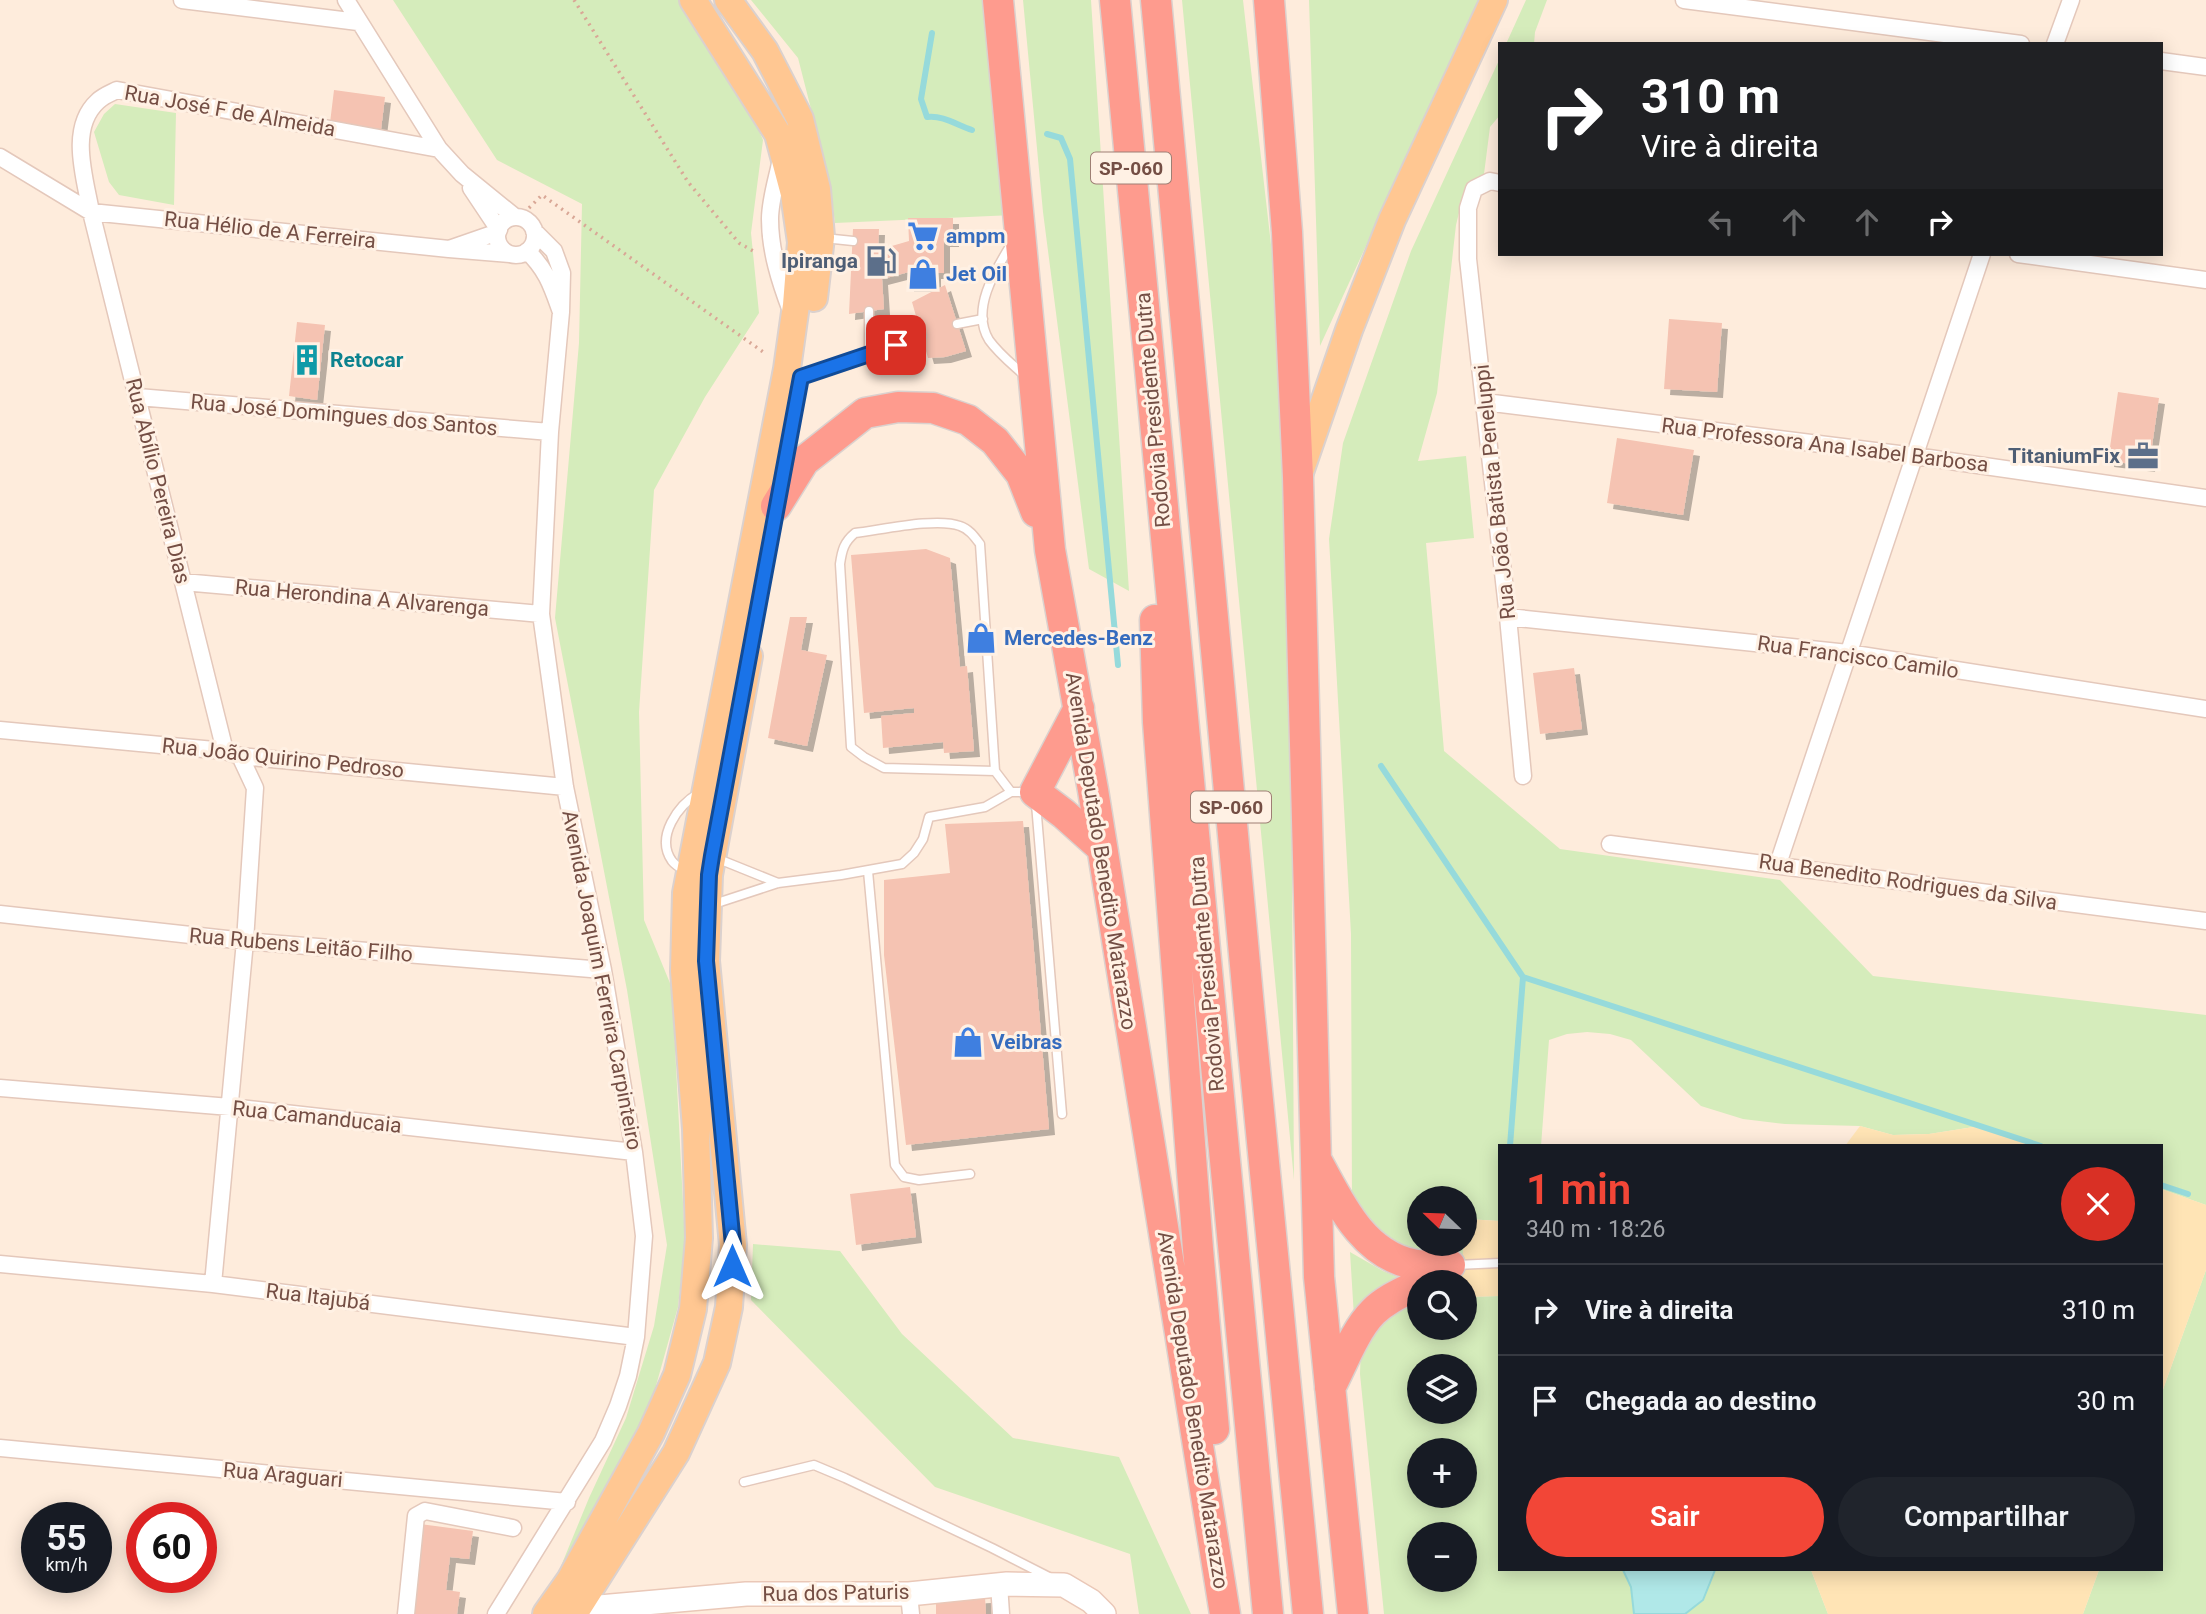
<!DOCTYPE html>
<html lang="pt">
<head>
<meta charset="utf-8">
<style>
	body { margin:0; font-family:Roboto,sans-serif; background:#20242c; color:#f1f3f6; height:100vh; display:flex; flex-direction:column; font-size:26px; white-space:nowrap }
	* { box-sizing:border-box; margin:0 }
	p { font-size:23px; color:#9ea1a6 }
	.icon { flex:none; width:38px; height:38px; fill:none; stroke:currentColor; stroke-width:2; stroke-linecap:round; stroke-linejoin:round }
	.map { position:relative; flex:1; overflow:hidden }
	.sheet { position:absolute; left:1498px; top:1144px; width:665px; height:427px; display:flex; flex-direction:column; background:#171b24; border-radius:0px; box-shadow:0 4px 18px #0003 }
	.sheet>* { flex:none }
	.guide { position:absolute; left:1498px; top:42px; width:665px; height:214px; border-radius:0px; box-shadow:0 4px 18px #0003; background:#202124; color:#fff; overflow:hidden }
	.needle { width:46px; rotate:293deg }
	.controls { position:absolute; left:1407px; top:1186px; display:grid; gap:14px }
	.controls a { display:grid; place-items:center; width:70px; height:70px; border-radius:50%; background:#171b24; box-shadow:0 4px 18px #0003; font-size:35px }
	.speed { position:absolute; left:21px; top:1502px; display:flex; gap:14px; font-size:35px; font-weight:700; text-align:center }
	.speed>* { display:grid; place-content:center; width:91px; height:91px; border-radius:50%; background:#171b24; box-shadow:0 4px 18px #0003; line-height:1 }
	.speed small { font-size:18px; font-weight:400 }
	.speed .limit { border:10px solid #d22; background:#fff; color:#111 }
	.pin { position:absolute; display:grid; place-items:center; width:60px; height:60px; color:#fff; margin:-30px; border-radius:14px; box-shadow:0 4px 10px #0006 }
	.me { position:absolute; width:77px; margin:-38px; rotate:0deg; stroke-linejoin:round; filter:drop-shadow(0 0 5px #0008) }
	.turn { display:flex; align-items:center; gap:24px; height:147px; padding:0 28px; font-size:32px }
	.turn .icon { width:91px; height:91px; stroke-width:2.5 }
	.turn b { display:block; font-size:49px; line-height:60px }
	.lanes { display:flex; align-items:center; height:66px; padding:0 28px; background:#0003; justify-content:center; gap:35px; direction:ltr }
	.lanes .off { opacity:.35 }
	.round { display:grid; place-items:center; flex:none; width:74px; height:74px; border-radius:37px; background:#20242c }
	.overview { display:flex; align-items:center; justify-content:space-between; height:119px; padding:0 28px }
	h1 { font-size:42px; font-weight:600; line-height:52px; color:#f24637 }
	.button { display:flex; gap:14px; margin-top:auto; padding:14px 28px }
	.button a { flex:1; height:80px; border-radius:42px; background:#f24637; color:#fff; font-size:28px; font-weight:600; line-height:80px; text-align:center }
	.button a+a { background:#20242c; color:#f1f3f6 }
	ul { padding:0; list-style:none }
	li { display:flex; align-items:center; gap:21px; height:91px; padding:0 28px; border-top:2px solid #363941 }
	li div { flex:1 }
	li b { display:block; font-size:26px }
	li em { font-style:normal }
	.map>svg:first-child { display:block }
</style>
</head>
<body>
<div class="map">
<svg width="2206" height="1614" viewBox="0 0 2206 1614">
	<defs>
		<filter id="shadow"><feDropShadow dx="6" dy="6" stdDeviation="0" flood-color="#0004"/></filter>
	</defs>
	<rect width="100%" height="100%" fill="#feecdc"/>
	<path fill="#d5ecbb" fill-rule="evenodd" d="M393,0H679L737,79L763,140L751,233L759,313L705,397L654,490L639,712L644,920L672,988L685,1242L678,1307L645,1425L561,1566L589,1498L626,1418L654,1326L667,1245L627,990L555,618L579,343L582,204L497,160Z
		M751,0H989L1013,215L835,223L830,183L798,58Z
		M1023,0H1091L1129,591L1089,569L1043,212Z
		M1182,0H1243L1289,402L1294,1180Z
		M1309,0H1479L1320,346Z
		M1526,0H1547L1535,32L1534,44H1506Z
		M1500,58V115L1490,127L1484,174L1465,188L1456,225L1437,393L1418,461L1466,456L1474,538L1426,543L1444,751L1560,849L1780,880L1873,976L2206,1015V1205L2161,1189V1146H2037L1980,1126L1929,1134L1893,1135L1860,1126L1785,1124L1743,1119L1701,1106L1631,1040L1610,1034L1587,1032L1567,1034L1549,1040L1541,1146H1500V1221L1467,1219L1465,1236V1199H1419V1244H1464L1462,1262L1388,1249L1352,1207L1351,934L1329,539L1343,443L1411,251Z
		M115,104L176,113L174,205L119,195L109,182L94,132L104,114Z
		M753,1244L840,1251L902,1334L1013,1438L1119,1457L1191,1614H1139L1130,1554L935,1487L751,1300Z
		M1350,1252L1383,1271L1410,1282L1354,1317Z
		M2206,1270V1614H2083L2099,1570H2161V1395Z
		M1419,1291V1328H1465V1297L1500,1296V1570H1811L1828,1614H1384L1360,1374L1361,1344L1368,1330ZM1419,1367H1465V1412H1419ZM1419,1451H1465V1496H1419ZM1419,1535H1465V1580H1419Z"/>
	<path fill="#ffe4b5" d="M1860,1126L1893,1135L1929,1134L1980,1126L2037,1146H1845Z
		M2161,1189L2206,1205V1270L2161,1395Z
		M1466,1219L1500,1221V1296L1465,1297V1283H1460Z
		M1811,1570H2099L2083,1614H1828Z"/>
	<path fill="#b0e8e8" stroke="#96dadb" stroke-width="2" d="M1623,1570H1715L1703,1600L1685,1614H1634L1631,1587Z"/>
	<g fill="none" stroke-linecap="round" stroke-linejoin="round">
		<path stroke="#96dadb" stroke-width="6" d="M932,33L921,99L927,117C943,115 957,125 972,130
			M1047,134L1061,138L1070,159L1118,665
			M1381,766L1523,977L1510,1146
			M1523,977L2041,1146
			M2161,1185L2188,1194"/>
	</g>
	<path fill="#f5c3b2" filter="url(#shadow)" d="M334,90L385,97L381,129L330,123Z
		M908,218H953V241H944V273H935V286H908L909,272L882,279L884,309L849,314L853,229H879L878,250L909,241Z
		M945,285L966,351L945,357L928,358L912,302Z
		M1669,319L1722,323L1717,392L1664,389Z
		M297,322L325,325L317,400L289,396Z
		M2118,392L2159,398L2149,466L2108,461Z
		M1617,438L1694,450L1683,515L1607,503Z
		M926,549L950,558L960,667L967,666L974,751L944,753L943,742L883,748L881,716L914,713V708L864,713L851,555Z
		M790,617H807L801,650L827,655L807,746L768,738Z
		M1574,668L1582,729L1540,734L1533,673Z
		M1023,821L1049,1129L906,1145L884,955V880L950,873L945,824Z
		M910,1187L916,1237L856,1245L850,1194Z
		M420,1524L473,1531L469,1559L450,1557L446,1590L460,1592L457,1614H409Z
		M985,1597L986,1614H936V1600Z"/>
	<g fill="none" stroke-linecap="round" stroke-linejoin="round">
		<defs>
			<path id="lane" d="M824,238L853,241
				M1012,243C996,269 970,309 989,340C999,354 1012,364 1024,375
				M957,324L983,319
				M869,354V311
				M801,377L922,336
				M995,771L884,768L864,757L851,747L840,564C842,550 844,542 855,533C881,530 937,517 960,526C969,529 974,536 980,544L995,771L1011,792
				M1036,804L1062,1114
				M716,858L778,883
				M686,871C682,869 675,865 672,861C655,837 678,805 699,793
				M868,871L895,1165L904,1177L919,1180L970,1174
				M714,904L778,883L841,875L902,864L914,853L923,839L929,817L985,807L1011,792H1030
				M1456,1265L1500,1263
				M744,1482L814,1465L845,1478L992,1548L1049,1577"/>
			<path id="street" d="M182,0L358,22
				M346,0L439,149L462,174L515,217
				M1684,0L2021,44
				M2055,44L2071,0
				M2161,61L2206,67
				M0,157L91,212L449,249
				M781,159C777,179 770,200 770,219C770,251 780,282 791,311
				M1500,183L1490,181L1474,189L1468,208V259L1508,617L1523,776
				M471,188L499,230
				M497 236a19 19 0 1 1 38 0a19 19 0 1 1-38 0Z
				M498,232L449,249L510,254
				M527,251C547,270 552,287 561,312L562,273L554,251L534,231
				M2018,254L2206,280
				M138,397L550,432
				M1485,402L1915,456L2206,498
				M183,582L541,614
				M1508,617L1848,653L2206,709
				M0,730L225,751L240,756L565,787
				M225,751L91,212C85,178 68,128 98,101C103,96 111,93 117,90L439,149
				M1610,844L2206,921
				M1778,864L1982,254
				M0,914L245,941L603,970
				M0,1088L230,1107L634,1152
				M0,1264L213,1284L636,1337
				M213,1284L245,941L255,788L240,756
				M0,1448L567,1502
				M999,1584L1001,1614
				M909,1594L911,1614
				M406,1614L416,1516L425,1511L513,1528
				M496,1614L603,1441L618,1406L628,1376L636,1337L644,1236L634,1152L603,970L565,787L541,614L550,432L561,312"/>
			<path id="secondary" d="M577,1609L746,1594H909L1007,1584L1064,1585L1091,1601L1104,1614"/>
			<path id="primary" d="M728,0L765,51L800,119L817,189L821,237L814,298
				M1300,472L1349,330L1392,220L1494,0
				M546,1614L570,1580L651,1433L677,1375L693,1309L699,1238L696,1129L684,971L686,893L787,369L796,305L801,242L794,194L778,134L693,0
				M574,1614L676,1453L717,1363L729,1307L733,1245L706,961L709,875L749,656"/>
			<path id="highway" d="M998,0L1050,550L1093,790L1225,1614
				M1115,0L1268,1614
				M1156,0L1249,1008L1308,1614
				M1269,0L1287,232L1298,477L1319,1277L1353,1614
				M776,506L804,461L865,413L898,407L933,408L968,420L995,441L1021,474L1036,512
				M1155,620L1158,722L1198,1249L1214,1429
				M1079,708L1035,792L1064,814L1102,848
				M1318,1163C1340,1203 1362,1253 1412,1264C1423,1267 1438,1265 1450,1265
				M1330,1388C1342,1365 1355,1330 1373,1312C1386,1299 1403,1292 1419,1284"/>
		</defs>
		<use href="#lane" stroke="#e4c8bb" stroke-width="11"/>
		<use href="#street" stroke="#e4c8bb" stroke-width="19"/>
		<use href="#secondary" stroke="#eac8b8" stroke-width="26"/>
		<use href="#primary" stroke="#dbd1ce" stroke-width="30"/>
		<use href="#highway" stroke="#dbd1ce" stroke-width="33"/>
		<path stroke="#d9a796" stroke-width="3.5" stroke-dasharray="2 5" stroke-linecap="butt" d="M574,0L688,182L739,243L755,252
			M529,208L542,195L766,354"/>
		<use href="#lane" stroke="#fff" stroke-width="8"/>
		<use href="#street" stroke="#fff" stroke-width="16"/>
		<use href="#secondary" stroke="#fff" stroke-width="23"/>
		<use href="#primary" stroke="#ffc792" stroke-width="26"/>
		<use href="#highway" stroke="#fe9b8e" stroke-width="30"/>
	</g>
	<g fill="none" stroke-linecap="round" stroke-linejoin="round">
		<defs>
			<path id="route" d="M732,1266L733,1245L706,961L709,875L712,856L801,377L896,345"/>
		</defs>
		<use href="#route" stroke="#114b97" stroke-width="18"/>
		<use href="#route" stroke="#1a73e8" stroke-width="12"/>
	</g>
	<defs>
		<symbol id="supermarket-bare" viewBox="-9 -9 18 18"><path d="M-6-5.5h2.5l.6 2H6L4.5 2H-2.5L-4.4-4H-6ZM-1.5 3.2a1.3 1.3 0 1 0 .1 0ZM3 3.2a1.3 1.3 0 1 0 .1 0Z" fill="#3f7fe0" stroke="#fff1e4" stroke-width="2.5" paint-order="stroke"/></symbol>
		<symbol id="fuel-bare" viewBox="-9 -9 18 18"><path d="M-5.5-6h7V0h2V4h1.3V-2.5L3-4.5l.8-.8L6-3V5H2.5V1h-1V6h-7ZM-4.2-4.7v3.2H.2V-4.7Z" fill="#5c6f8a" stroke="#fff1e4" stroke-width="2.5" paint-order="stroke"/></symbol>
		<symbol id="shop-bare" viewBox="-9 -9 18 18"><path d="M-5-2.5h2.3a2.7 3.5 0 0 1 5.4 0H5L5.5 6h-11ZM-1.5-2.5h3a1.5 2.3 0 0 0-3 0Z" fill="#3f7fe0" stroke="#fff1e4" stroke-width="2.5" paint-order="stroke"/></symbol>
		<symbol id="building-bare" viewBox="-9 -9 18 18"><path d="M-4-6H4V6H1V3H-1V6H-4ZM-2.5-4.3h1.7v1.8h-1.7ZM.8-4.3h1.7v1.8H.8ZM-2.5-1h1.7V.8h-1.7ZM.8-1h1.7V.8H.8Z" fill="#0f9aa8" stroke="#fff1e4" stroke-width="2.5" paint-order="stroke"/></symbol>
		<symbol id="office-bare" viewBox="-9 -9 18 18"><path d="M-6-3h4V-5.5h4V-3h4V5H-6ZM-1-4.5V-3h2v-1.5ZM-6 0V1H6V0Z" fill="#5c6f8a" stroke="#fff1e4" stroke-width="2.5" paint-order="stroke"/></symbol>
	</defs>
	<g fill-rule="evenodd">
		<use href="#supermarket-bare" x="901" y="214" width="44" height="44"/>
		<use href="#fuel-bare" x="859" y="239" width="44" height="44"/>
		<use href="#shop-bare" x="901" y="252" width="44" height="44"/>
		<use href="#building-bare" x="285" y="338" width="44" height="44"/>
		<use href="#office-bare" x="2121" y="434" width="44" height="44"/>
		<use href="#shop-bare" x="959" y="616" width="44" height="44"/>
		<use href="#shop-bare" x="946" y="1020" width="44" height="44"/>
	</g>
	<g text-anchor="middle" dominant-baseline="central" stroke-width="6" stroke-linejoin="round" paint-order="stroke">
		<g fill="#fff1e4" stroke="#9e7f74" stroke-width="2">
			<rect x="1091" y="152.5" width="80" height="31" rx="5"/>
			<rect x="1191" y="791.5" width="80" height="31" rx="5"/>
		</g>
		<g font-size="19" font-weight="bold" fill="#744e44">
			<text x="1131" y="168">SP-060</text>
			<text x="1231" y="807">SP-060</text>
		</g>
		<g font-size="21" fill="#744e44" stroke="#fff1e4">
			<text transform="translate(230 111) rotate(10)">Rua José F de Almeida</text>
			<text transform="translate(270 230) rotate(6)">Rua Hélio de A Ferreira</text>
			<text transform="translate(1153 410) rotate(-95)">Rodovia Presidente Dutra</text>
			<text transform="translate(344 415) rotate(5)">Rua José Domingues dos Santos</text>
			<text transform="translate(1825 445) rotate(7)">Rua Professora Ana Isabel Barbosa</text>
			<text transform="translate(158 481) rotate(76)">Rua Abílio Pereira Dias</text>
			<text transform="translate(1495 492) rotate(-96)">Rua João Batista Peneluppi</text>
			<text transform="translate(362 598) rotate(5)">Rua Herondina A Alvarenga</text>
			<text transform="translate(1858 657) rotate(8)">Rua Francisco Camilo</text>
			<text transform="translate(283 758) rotate(6)">Rua João Quirino Pedroso</text>
			<text transform="translate(1101 851) rotate(81)">Avenida Deputado Benedito Matarazzo</text>
			<text transform="translate(1908 882) rotate(8)">Rua Benedito Rodrigues da Silva</text>
			<text transform="translate(301 945) rotate(5)">Rua Rubens Leitão Filho</text>
			<text transform="translate(1207 974) rotate(-95)">Rodovia Presidente Dutra</text>
			<text transform="translate(602 980) rotate(79)">Avenida Joaquim Ferreira Carpinteiro</text>
			<text transform="translate(317 1117) rotate(6)">Rua Camanducaia</text>
			<text transform="translate(318 1297) rotate(7)">Rua Itajubá</text>
			<text transform="translate(1193 1410) rotate(81)">Avenida Deputado Benedito Matarazzo</text>
			<text transform="translate(283 1475) rotate(5)">Rua Araguari</text>
			<text transform="translate(836 1593) rotate(-1)">Rua dos Paturis</text>
		</g>
		<g font-size="21" font-weight="bold" fill="#366cbe" stroke="#fff1e4" text-anchor="start">
			<text x="946" y="236">ampm</text>
			<text x="946" y="274">Jet Oil</text>
			<text x="1004" y="638">Mercedes-Benz</text>
			<text x="991" y="1042">Veibras</text>
		</g>
		<g font-size="21" font-weight="bold" fill="#4e5e75" stroke="#fff1e4" text-anchor="end">
			<text x="858" y="261">Ipiranga</text>
			<text x="2120" y="456">TitaniumFix</text>
		</g>
		<g font-size="21" font-weight="bold" fill="#0d838f" stroke="#fff1e4" text-anchor="start">
			<text x="330" y="360">Retocar</text>
		</g>
	</g>
</svg>
<div class="controls">
<a><svg class="needle" viewBox="-14 -14 28 28"><path d="M0-13l5 13h-10z" fill="#e53935"/><path d="M0 13l5-13h-10z" fill="#9ea1a6"/></svg></a>
<a><svg class="icon" aria-label="search" viewBox="0 0 24 24"><circle cx="10" cy="10" r="6"/><path d="M15 15l6 6"/></svg></a>
<a><svg class="icon" aria-label="layers" viewBox="0 0 24 24"><path d="M12 4l9 5-9 5-9-5zM3 14l9 5 9-5"/></svg></a>
<a>+</a>
<a>−</a>
</div>
<div class="speed"><div>55<small>km/h</small></div><div class="limit">60</div></div>
<div class="pin" style="left:896px;top:345px;background:#d93025"><svg class="icon" aria-label="arrive" viewBox="0 0 24 24"><path d="M6 21V4h12l-3 4 3 4H6"/></svg></div>
<svg class="me" style="left:732px;top:1266px" viewBox="-20 -20 40 40"><path d="M0-17L14 15 0 8-14 15z" fill="#1a73e8" stroke="#fff" stroke-width="4"/></svg>
<div class="guide">
<div class="turn"><svg class="icon" aria-label="right" viewBox="0 0 24 24"><path d="M7 20v-9h11M14 6l5 5-5 5"/></svg><div><b>310 m</b>Vire à direita</div></div>
<div class="lanes"><svg class="icon off" aria-label="left" viewBox="0 0 24 24"><path d="M17 20v-9H6M10 6l-5 5 5 5"/></svg><svg class="icon off" aria-label="ahead" viewBox="0 0 24 24"><path d="M12 20V5M6 11l6-6 6 6"/></svg><svg class="icon off" aria-label="ahead" viewBox="0 0 24 24"><path d="M12 20V5M6 11l6-6 6 6"/></svg><svg class="icon" aria-label="right" viewBox="0 0 24 24"><path d="M7 20v-9h11M14 6l5 5-5 5"/></svg></div>
</div>
<section class="sheet">
<div class="overview"><div><h1>1 min</h1><p>340 m · 18:26</p></div><a class="round" style="background:#d93025;color:#fff"><svg class="icon" aria-label="close" viewBox="0 0 24 24"><path d="M6 6l12 12M18 6L6 18"/></svg></a></div>
<ul>
<li><svg class="icon" aria-label="right" viewBox="0 0 24 24"><path d="M7 20v-9h11M14 6l5 5-5 5"/></svg><div><b>Vire à direita</b></div><em>310 m</em></li>
<li><svg class="icon" aria-label="arrive" viewBox="0 0 24 24"><path d="M6 21V4h12l-3 4 3 4H6"/></svg><div><b>Chegada ao destino</b></div><em>30 m</em></li>
</ul>
<div class="button"><a>Sair</a><a>Compartilhar</a></div>
</section>
</div>
</body>
</html>
